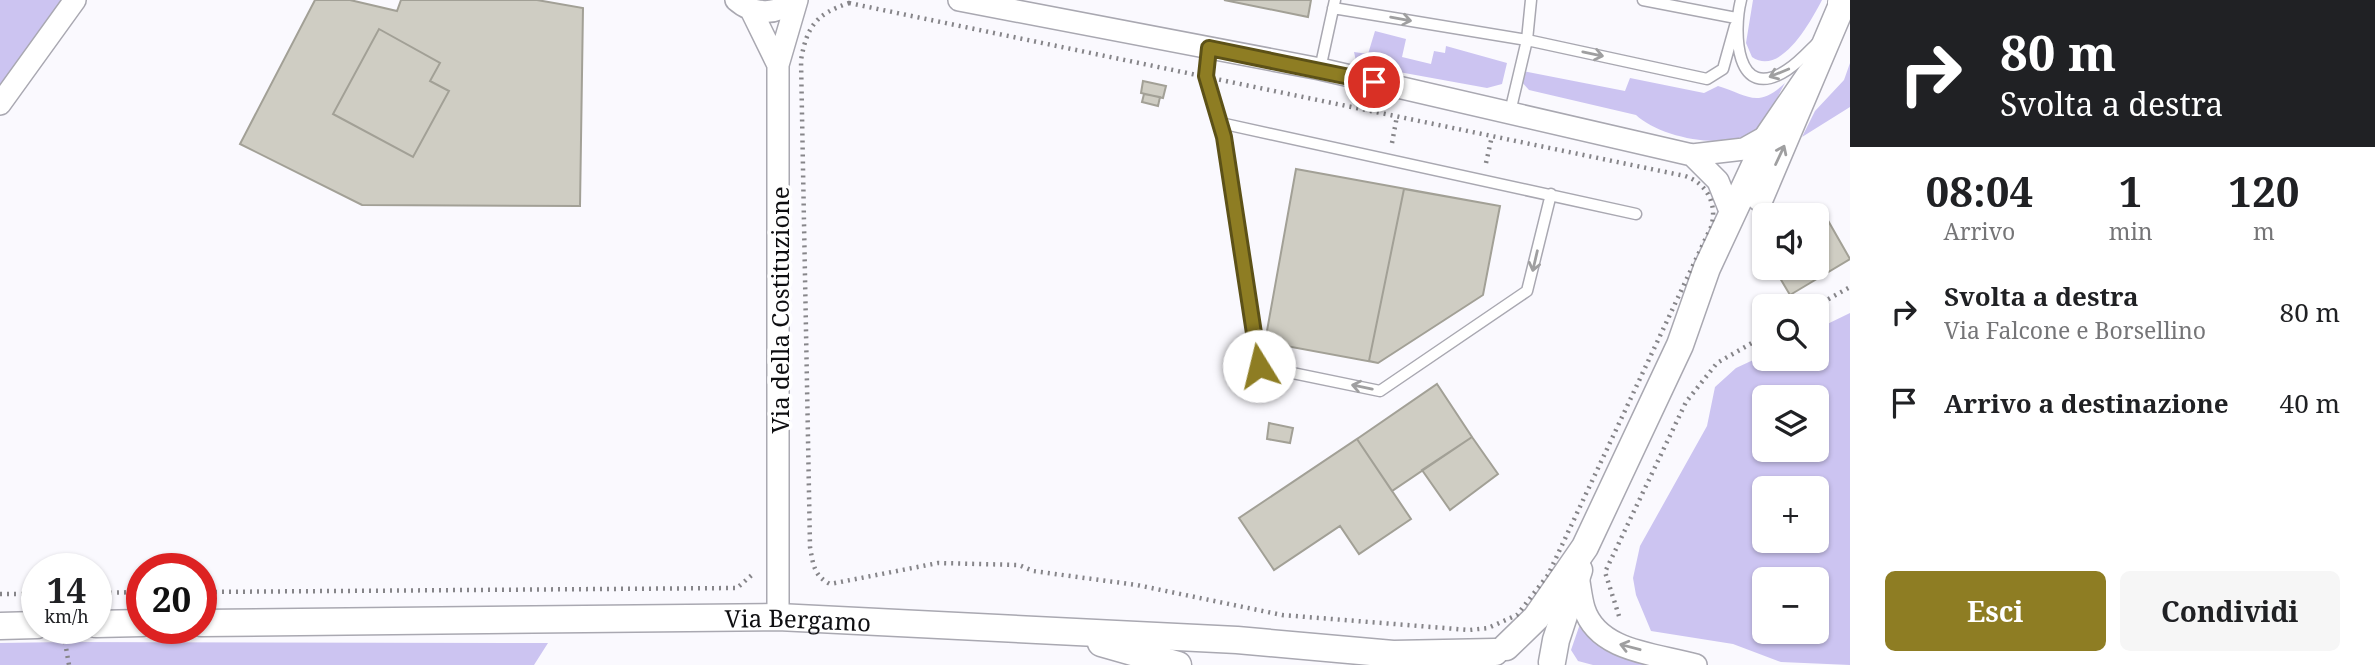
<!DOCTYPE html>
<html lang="it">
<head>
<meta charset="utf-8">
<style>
	body { margin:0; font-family:"Noto Serif",serif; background:#f6f6f6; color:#202124; height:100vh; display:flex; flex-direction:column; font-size:26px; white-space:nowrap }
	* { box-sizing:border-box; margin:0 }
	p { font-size:23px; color:#757577 }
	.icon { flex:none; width:38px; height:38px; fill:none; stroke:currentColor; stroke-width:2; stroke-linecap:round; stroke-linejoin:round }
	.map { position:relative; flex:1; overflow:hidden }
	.panel { display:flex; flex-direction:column; background:#fff; width:525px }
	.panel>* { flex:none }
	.hud { background:#202124; color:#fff; overflow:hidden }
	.tools { position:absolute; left:1752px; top:203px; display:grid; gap:14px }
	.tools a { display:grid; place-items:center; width:77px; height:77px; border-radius:10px; background:#fff; box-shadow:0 2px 5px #0004; font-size:35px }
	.speed { position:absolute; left:21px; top:553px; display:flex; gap:14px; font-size:35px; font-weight:700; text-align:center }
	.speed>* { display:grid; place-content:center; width:91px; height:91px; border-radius:50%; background:#fff; box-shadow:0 2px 5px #0004; line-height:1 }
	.speed small { font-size:18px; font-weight:400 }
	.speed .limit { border:10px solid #d22; background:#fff; color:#111 }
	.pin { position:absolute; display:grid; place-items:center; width:60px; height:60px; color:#fff; margin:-30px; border:4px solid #fff; border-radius:50%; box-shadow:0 2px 7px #0007 }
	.me { position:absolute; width:77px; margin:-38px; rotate:351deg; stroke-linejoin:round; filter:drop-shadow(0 0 5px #0008) }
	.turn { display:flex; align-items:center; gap:24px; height:147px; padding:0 35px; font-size:32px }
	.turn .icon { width:91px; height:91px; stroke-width:2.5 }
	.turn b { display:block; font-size:49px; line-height:60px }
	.eta { display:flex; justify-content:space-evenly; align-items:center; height:119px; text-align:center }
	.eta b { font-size:42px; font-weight:700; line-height:49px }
	.button { display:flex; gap:14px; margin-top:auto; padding:14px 35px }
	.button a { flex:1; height:80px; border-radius:10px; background:#8e7d23; color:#fff; font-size:28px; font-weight:700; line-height:80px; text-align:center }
	.button a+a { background:#f6f6f6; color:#202124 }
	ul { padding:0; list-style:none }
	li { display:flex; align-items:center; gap:21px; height:91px; padding:0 35px }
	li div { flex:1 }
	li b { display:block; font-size:26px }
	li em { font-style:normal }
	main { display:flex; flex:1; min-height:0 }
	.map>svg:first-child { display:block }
</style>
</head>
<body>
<main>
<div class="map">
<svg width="1850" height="665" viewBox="0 0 1850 665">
	<rect width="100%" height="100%" fill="#faf9fe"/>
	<path fill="#ccc4f1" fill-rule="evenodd" d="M0,0H86L0,116Z
		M1753,0H1822C1811,21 1781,77 1752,57L1746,43Z
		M1375,31L1406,39L1402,57L1431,64L1434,51L1445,53L1446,46L1507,63L1502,84L1487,88L1366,66L1356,61L1354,52L1368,54Z
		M1850,63V107L1802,137L1815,111L1844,80Z
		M1523,71L1625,91L1630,78L1704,93L1718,86C1748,95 1757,109 1785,83C1777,97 1767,123 1753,132C1724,151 1659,137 1636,115L1529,90L1521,81Z
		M1850,313V665L1781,662L1733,644L1651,631L1636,595L1633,578L1640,546L1707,426L1715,387L1736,368L1764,355V359H1816L1817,329ZM1764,397H1816V450H1764ZM1764,488H1816V541H1764ZM1764,579H1816V632H1764Z
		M1581,621C1599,653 1613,656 1647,665H1593L1578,661L1571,650Z
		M0,643L65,642L548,643L534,665H0Z"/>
	<path fill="#cfcdc3" stroke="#a2a096" stroke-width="2" d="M315,0H350L397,11L401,0H537L583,8L580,206L362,205L240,144Z
		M1224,0H1311L1308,17Z
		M379,29L440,63L430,81L449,91L413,157L333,114Z
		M1143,81L1166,86L1163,98L1141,93Z
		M1144,94L1160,97L1158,106L1142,102Z
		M1296,169L1500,206L1483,295L1378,363L1265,342Z
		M1404,189L1500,206L1483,295L1378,363L1369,361Z
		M1826,217L1850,259L1790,295L1774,268H1816V222Z
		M1437,384L1472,437L1392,491L1357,439Z
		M1269,423L1293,428L1290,443L1267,439Z
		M1472,437L1498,474L1450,510L1422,470Z
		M1357,439L1411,519L1359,554L1340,526L1274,570L1239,518Z"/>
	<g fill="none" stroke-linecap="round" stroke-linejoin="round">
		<defs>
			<path id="service" d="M1643,0L1736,18
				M1741,0C1733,31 1735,104 1787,70C1798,63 1807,53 1816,44
				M1333,8L1527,40L1707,79L1723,69L1735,26
				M1209,48L1206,76L1219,122L1225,124L1636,214
				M1320,69L1335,0
				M1510,112L1527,40L1531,0
				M1219,122L1224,137L1259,366L1380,391L1527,291L1551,194"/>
			<path id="minor" d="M736,0C754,16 777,15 795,0
				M959,0L1320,69L1692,155L1744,149L1769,135
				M751,10L778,65V617
				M778,65L797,0
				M0,104L75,0
				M1692,155L1718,181L1732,216
				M1578,576C1580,586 1581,598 1584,608C1598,653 1659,654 1696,665"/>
			<g id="tertiary">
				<path d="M1760,198L1844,0"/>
				<path id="s1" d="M201,623L778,617L1237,640L1393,654L1495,652"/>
				<path d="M96,624L142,623"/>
				<path d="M0,626L37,625"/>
				<path d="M1101,643L1178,665"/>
				<path d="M1506,647L1536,618L1585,547L1680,345L1707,268L1769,135L1810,75"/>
				<path d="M1552,662L1556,640L1579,570"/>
			</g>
			<path id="secondary" d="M1843,3L1846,0"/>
		</defs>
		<use href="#service" stroke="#a9a8b1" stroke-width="13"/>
		<use href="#minor" stroke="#a9a8b1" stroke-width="24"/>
		<use href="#tertiary" stroke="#a9a8b1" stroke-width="29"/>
		<use href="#secondary" stroke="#a9a8b1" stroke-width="32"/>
		<path stroke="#868589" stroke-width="4.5" stroke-dasharray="2 5" stroke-linecap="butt" d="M849,3L1685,176C1707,183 1718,205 1711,227L1548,575L1517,615L1488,628L1469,630L1282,615L1137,585L1033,571L1019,565L938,563L830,584C814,576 813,564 810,547L801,60C807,26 816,14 849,3Z
			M1392,143L1397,116
			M1486,163L1492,136
			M1816,306L1850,287
			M201,592L737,588L753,574
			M96,593L142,592
			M0,594H37
			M1619,616L1605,572L1686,402L1717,363L1764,336
			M65,642L69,665"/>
		<use href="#service" stroke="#fff" stroke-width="10"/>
		<use href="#minor" stroke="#fff" stroke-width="21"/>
		<use href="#tertiary" stroke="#fff" stroke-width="26"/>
		<use href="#secondary" stroke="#fff" stroke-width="30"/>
	</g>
	<defs><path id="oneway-shaft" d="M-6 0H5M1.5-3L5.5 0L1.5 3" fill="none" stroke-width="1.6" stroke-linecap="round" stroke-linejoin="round" transform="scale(1.75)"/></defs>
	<g stroke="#9f9fa0">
		<use href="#oneway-shaft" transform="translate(1401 19) rotate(10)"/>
		<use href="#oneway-shaft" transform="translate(1593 54) rotate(12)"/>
		<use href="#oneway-shaft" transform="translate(1779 73) rotate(158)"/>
		<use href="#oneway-shaft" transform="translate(1780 155) rotate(-65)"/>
		<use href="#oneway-shaft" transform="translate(1535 261) rotate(103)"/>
		<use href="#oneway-shaft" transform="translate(1362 387) rotate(-168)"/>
		<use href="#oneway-shaft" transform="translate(1630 647) rotate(-165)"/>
	</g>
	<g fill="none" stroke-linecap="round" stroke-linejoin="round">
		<defs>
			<path id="route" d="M1259,366L1224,137L1206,76L1209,48L1374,82"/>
		</defs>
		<use href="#route" stroke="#5c5117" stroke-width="18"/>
		<use href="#route" stroke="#8e7d23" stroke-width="12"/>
	</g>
	<g text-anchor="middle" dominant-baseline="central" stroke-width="7" stroke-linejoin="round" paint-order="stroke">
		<g font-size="24" fill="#0e0e11" stroke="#fff">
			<text transform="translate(779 310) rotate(-90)">Via della Costituzione</text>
			<text stroke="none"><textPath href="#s1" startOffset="597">Via Bergamo</textPath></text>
		</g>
	</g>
</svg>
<div class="tools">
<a><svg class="icon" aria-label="sound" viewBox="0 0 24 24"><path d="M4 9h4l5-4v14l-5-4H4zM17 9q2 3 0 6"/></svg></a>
<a><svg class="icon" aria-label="search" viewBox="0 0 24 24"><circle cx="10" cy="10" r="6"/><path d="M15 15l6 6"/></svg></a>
<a><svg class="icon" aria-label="layers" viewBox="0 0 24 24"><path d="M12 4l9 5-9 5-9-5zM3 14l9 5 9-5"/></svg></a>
<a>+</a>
<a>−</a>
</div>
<div class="speed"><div>14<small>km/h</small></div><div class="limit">20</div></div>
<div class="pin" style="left:1374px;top:82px;background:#d93025"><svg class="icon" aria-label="arrive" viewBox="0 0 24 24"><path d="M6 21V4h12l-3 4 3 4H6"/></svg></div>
<svg class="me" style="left:1259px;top:366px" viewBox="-20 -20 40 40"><circle r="19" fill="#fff"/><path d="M0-13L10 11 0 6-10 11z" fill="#8e7d23"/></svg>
</div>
<section class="panel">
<div class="hud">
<div class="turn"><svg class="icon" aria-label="right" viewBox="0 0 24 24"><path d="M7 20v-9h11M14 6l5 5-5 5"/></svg><div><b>80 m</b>Svolta a destra</div></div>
</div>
<div class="eta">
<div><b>08:04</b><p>Arrivo</p></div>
<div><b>1</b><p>min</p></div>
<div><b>120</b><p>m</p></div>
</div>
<ul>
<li><svg class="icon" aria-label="right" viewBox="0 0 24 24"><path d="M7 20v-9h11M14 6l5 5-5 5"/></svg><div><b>Svolta a destra</b><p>Via Falcone e Borsellino</p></div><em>80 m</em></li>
<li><svg class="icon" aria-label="arrive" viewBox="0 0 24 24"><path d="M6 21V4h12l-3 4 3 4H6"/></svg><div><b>Arrivo a destinazione</b></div><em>40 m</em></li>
</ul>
<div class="button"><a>Esci</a><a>Condividi</a></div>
</section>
</main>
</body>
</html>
